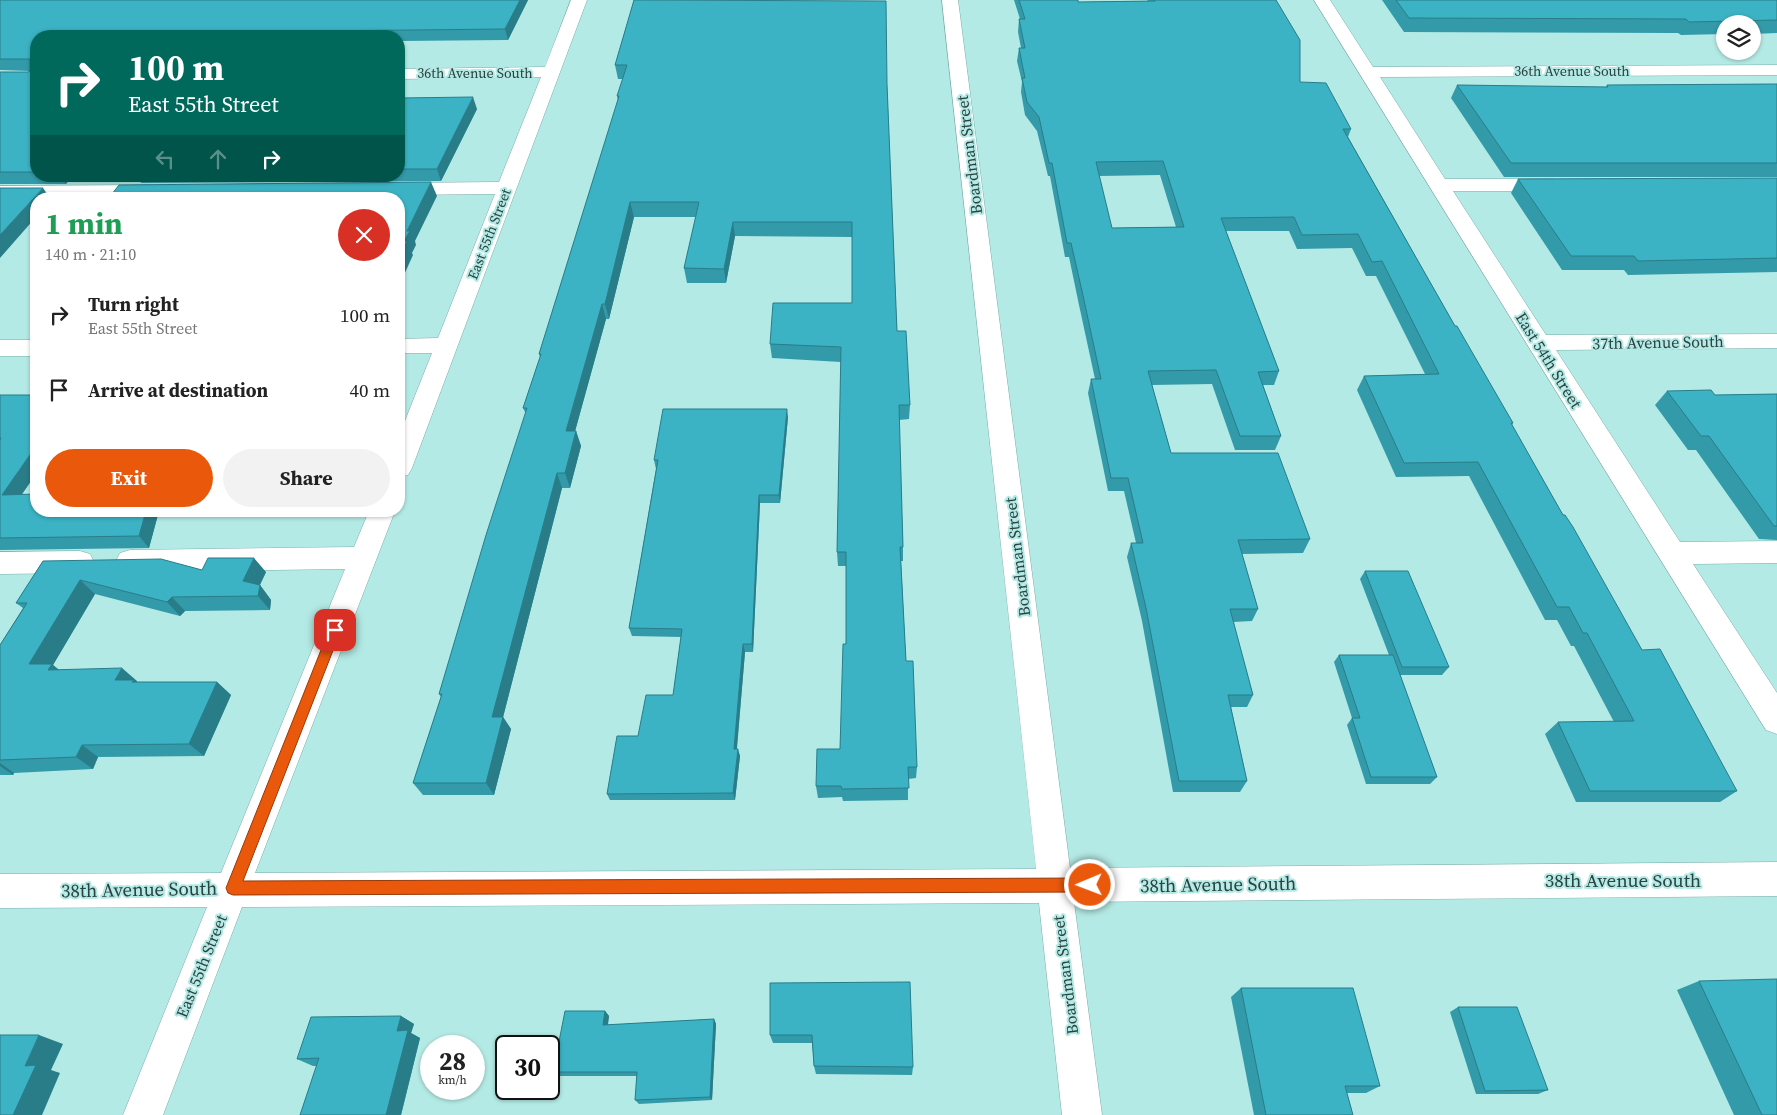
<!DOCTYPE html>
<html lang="en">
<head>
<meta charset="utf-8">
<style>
	body { margin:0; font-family:"Source Serif 4",serif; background:#f2f2f2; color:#222; height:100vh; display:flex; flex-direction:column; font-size:19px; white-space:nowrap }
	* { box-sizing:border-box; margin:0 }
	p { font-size:16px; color:#767676 }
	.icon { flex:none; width:28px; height:28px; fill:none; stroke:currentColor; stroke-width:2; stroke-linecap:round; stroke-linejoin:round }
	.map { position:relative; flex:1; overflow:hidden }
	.side { position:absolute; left:30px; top:192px; width:375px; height:325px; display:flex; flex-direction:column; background:#fff; border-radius:20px; box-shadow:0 1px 4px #0004 }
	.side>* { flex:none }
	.hud { position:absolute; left:30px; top:30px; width:375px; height:152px; border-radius:20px; box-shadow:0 1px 4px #0004; background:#00695c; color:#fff; overflow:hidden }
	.buttons { position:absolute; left:1716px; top:15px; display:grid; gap:10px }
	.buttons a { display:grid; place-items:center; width:45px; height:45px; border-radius:50%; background:#fff; box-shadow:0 1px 4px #0004; font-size:25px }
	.speed { position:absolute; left:420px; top:1035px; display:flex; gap:10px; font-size:25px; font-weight:700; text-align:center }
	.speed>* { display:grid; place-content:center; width:65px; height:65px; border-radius:50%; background:#fff; box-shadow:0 1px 4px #0004; line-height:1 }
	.speed small { font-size:12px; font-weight:400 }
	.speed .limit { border:2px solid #111; border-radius:8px; background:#fff; color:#111 }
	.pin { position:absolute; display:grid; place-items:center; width:42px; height:42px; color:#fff; margin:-21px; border-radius:10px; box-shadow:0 2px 8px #0006 }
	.me { position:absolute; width:55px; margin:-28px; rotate:269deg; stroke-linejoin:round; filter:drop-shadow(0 0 4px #0008) }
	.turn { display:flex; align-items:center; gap:18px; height:105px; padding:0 15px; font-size:22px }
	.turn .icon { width:65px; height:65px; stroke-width:2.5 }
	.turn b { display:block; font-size:35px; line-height:42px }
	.lanes { display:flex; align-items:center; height:48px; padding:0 15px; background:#0003; justify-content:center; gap:25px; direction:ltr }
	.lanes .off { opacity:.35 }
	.round { display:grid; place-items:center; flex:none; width:52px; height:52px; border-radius:26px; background:#f2f2f2 }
	.summary { display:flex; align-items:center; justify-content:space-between; height:85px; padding:0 15px }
	h1 { font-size:30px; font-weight:700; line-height:38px; color:#1e9e55 }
	.cta { display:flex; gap:10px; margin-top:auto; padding:10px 15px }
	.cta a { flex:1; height:58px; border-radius:30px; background:#ea580c; color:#fff; font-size:20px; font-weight:700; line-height:58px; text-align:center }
	.cta a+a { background:#f2f2f2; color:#222 }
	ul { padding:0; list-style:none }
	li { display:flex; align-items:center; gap:15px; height:75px; padding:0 15px }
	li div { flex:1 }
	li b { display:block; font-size:19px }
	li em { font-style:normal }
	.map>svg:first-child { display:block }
</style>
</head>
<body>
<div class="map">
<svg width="1777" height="1115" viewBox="0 0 1777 1115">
	<rect width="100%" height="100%" fill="#b4eae5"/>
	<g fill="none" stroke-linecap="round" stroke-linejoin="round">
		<defs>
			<path id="minor" d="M571,0H587L412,468L408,475L399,477V436L432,353H399V339L438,338L495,194L396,195L389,193L386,189L389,185L396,183L499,182L541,77L399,79V69L545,67Z
				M942,0H958L1070,868L1777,862V896L1074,902L1102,1115H1062L1039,903L242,907L163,1115H123L207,907L0,908V874L221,873L345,569L130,572L120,569L116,561L120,553L130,550L354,547L369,511H395L255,873L1036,869Z
				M1314,0H1330L1373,67L1777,65V75L1380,77L1445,179H1553L1560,181L1563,185L1560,189L1553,191H1453L1546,335L1777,334V348L1556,350L1680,542L1777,541V563L1693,564L1777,693V734L1766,730Z
				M151,185L158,187L161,191L158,195L151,197L0,198V186Z
				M0,340H36V356H0Z
				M80,551L90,554L94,562L90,570L80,573L0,574V552Z"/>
		</defs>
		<use href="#minor" stroke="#7aaea9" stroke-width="1"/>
		<use href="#minor" fill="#fff" fill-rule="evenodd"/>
	</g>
	<path fill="#339aa9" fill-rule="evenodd" d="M0,0H528L508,40L399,41V36H36V176H72L66,184H0V72H28L30,71L0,70Z
		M634,0L887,84L897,331L910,405L909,419L899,420L903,547V561H901L906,661L917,767L916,778L908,779V800L843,801L842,797L818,798L816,786L840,749L846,644V566H838L837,552L841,362L772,358L770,344L852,303V237L735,236L726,283H687L684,268L696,217H634L609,319H606L575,431H576L581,446L570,488H562L503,717L511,729L494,795H423L413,783L441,697L439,694L526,414L523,408L540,357L539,354L618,101L617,96L623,79H618L615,65Z
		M1014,0H1078V2L1148,1L1147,0H1276L1300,82L1351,129L1348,137L1455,326L1513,423L1512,425L1563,515L1642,650L1737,791L1720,802H1576L1545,734L1558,722H1614L1574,646H1571L1557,620H1545L1469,476L1396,477L1357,390L1364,376L1425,374L1376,276H1366L1352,248L1297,249L1289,231H1226L1279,371L1274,385H1263L1281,436L1275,450H1235L1212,384L1152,385L1171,453L1310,539L1303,553L1242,554L1258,609L1252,621L1233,622L1253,695L1247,707H1231L1247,781L1240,792H1173L1142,621L1127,557L1131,543H1136L1124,491H1108L1088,393L1091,379H1095L1079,305L1069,257H1065L1050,176H1048L1037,131L1025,115L1021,92L1022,82L1017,61L1019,48H1021L1018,32L1019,19H1020ZM1160,175L1176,227L1112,228L1099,176Z
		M1382,0H1777V33L1752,34V24H1725V34L1681,35L1678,33L1404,32Z
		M1777,84V177H1504L1451,98L1457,85L1606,87L1607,85Z
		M399,98L477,109L441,181L141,183L137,176H399Z
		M1777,178V272L1628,275L1624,270H1562L1511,193L1518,179Z
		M1667,391L1715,395L1777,394V540L1759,539L1696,450H1688L1655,405Z
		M0,395L22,494L36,511H159L149,548L0,550Z
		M788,417L780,503H760L753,652H745L737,749L740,756L735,800H610L607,794L638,736L673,695L681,637L632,636L629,628L656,469L654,460Z
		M43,561L202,570L266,572L260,585L271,600L270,610L185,611L180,616L95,594L53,665L59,670L137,681V682H217L231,695L204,756L98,757L93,769L14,773L13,775H0V645L23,608L16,603Z
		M1365,571L1449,667L1442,675H1400L1437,777L1430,784H1366L1347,725L1352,718L1334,662L1339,655H1389L1360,579Z
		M1699,981L1777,1115H1734L1677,990Z
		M770,983L913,1067L912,1075L816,1074L814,1066L812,1043H773L770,1035Z
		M1241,988L1380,1086L1366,1093H1347L1353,1115H1254L1231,997Z
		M1458,1007L1548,1090L1538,1094H1476L1450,1012Z
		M605,1011L609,1016L608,1025L714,1019L716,1024L712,1100L639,1104L635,1100L637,1076H558L553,1072Z
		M401,1016L414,1024L411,1033L420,1038L401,1115H300L317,1066H313L297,1059Z"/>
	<path fill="#297d89" d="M520,0H528L508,40L505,29Z
		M221,32L223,36H217Z
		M473,97L477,109L441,181L437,169Z
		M60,176H72L66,184Z
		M431,182L437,196L415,241L416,245L412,253L413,255L399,286V258L407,231Z
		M43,188L51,199H36V217L0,258V235Z
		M630,202L634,217L609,319L605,304Z
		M733,222L735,236L726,283L724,269Z
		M602,304L606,319L571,446L566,431Z
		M787,409L788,417L780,503L779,495Z
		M576,431L581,446L570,488L565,473Z
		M36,446V474L14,506L2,495Z
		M557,473L562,488L500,729L492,717Z
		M759,495L760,503L753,652L752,644Z
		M42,511H61L40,514Z
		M146,511H159L149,548L139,536Z
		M254,558L266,572L255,595L243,581Z
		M80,580L95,594L53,665L68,677L29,664Z
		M260,585L271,600L270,610L258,596Z
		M172,597L185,611L180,616L167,602Z
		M743,644L745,652L736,756L734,749Z
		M122,668L137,681V683L115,680Z
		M217,682L231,695L204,756L189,744Z
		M503,717L511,729L494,795L486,783Z
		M82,745L98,757L93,769L76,757Z
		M738,749L740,756L735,800L733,793Z
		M0,763L14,773L13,775L0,766Z
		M605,1011L609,1016L607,1029L603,1025Z
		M401,1016L414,1024L411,1033L420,1038L401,1115H386L397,1031Z
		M714,1019L716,1024L712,1100L710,1097Z
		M39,1035L63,1044L51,1070L60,1073L42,1115H13L25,1066Z"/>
	<path fill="#3bb3c4" stroke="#297d89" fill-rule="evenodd" d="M0,0H520L505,29L221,32L217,36H36V172H0V72H28L30,71V59H0Z
		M634,0L886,1L887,84L897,331H906L910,405H899L903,547H900L906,661H913L917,767H908L909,788L842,789L841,786H816L817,749H840L843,644H846V552H837L841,347L770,344L773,303H852V222H733L724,269L684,268L699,202H630L605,304H602L566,431H576L565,473H557L492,717H503L486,783H413L442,694H439L486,535L527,408H523L541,354H539L619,96H617L627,65H615Z
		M1019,0H1078V2L1155,1V0H1276L1300,40V82L1326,83L1351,129H1343L1455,326H1457L1513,423H1511L1563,515H1565L1573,527L1642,650L1660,649L1737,791H1590L1558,722L1634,721L1587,633H1583L1569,607H1557L1478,462L1404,463L1364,376L1439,374L1382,261L1372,262L1358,234L1302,235L1294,217L1221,218L1279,371L1258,372L1281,436H1240L1216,370L1148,371L1171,453H1278L1310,539L1238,540L1258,609H1230L1253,695H1228L1247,781H1179L1146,608L1131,543H1143L1128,478H1111L1091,379H1101L1082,291L1071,243H1067L1052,163H1049L1039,117L1027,102L1022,78H1025L1019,48H1025L1019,19H1025ZM1163,161L1184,227L1112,228L1096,162Z
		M1396,0H1777V20L1689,22L1686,19L1409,18Z
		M1777,84V163H1511L1457,85L1608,87L1607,85Z
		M473,97L437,169H399V98Z
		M1777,178V258L1638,261L1634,256H1571L1518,179Z
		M431,182L407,231H410L404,241H407L399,258V199H108L119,185Z
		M0,188H43L0,235Z
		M36,390V446L2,495L36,494V511H42L40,514L54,511H146L139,536L0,538V440L1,438H0V395H33Z
		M1711,390L1715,395L1777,394V526H1774L1709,436H1701L1667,391Z
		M663,409H787L779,495H759L752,644H743L734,749H738L733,793L607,794L617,736H638L646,695H673L682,629L629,628L658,460H654Z
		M208,558H254L243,581L260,585L258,596L172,597L167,602L80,580L29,664H52L48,670L122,668L115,680H134L132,682H217L189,744L82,745L76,757L0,760V645L27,603H16L43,561L161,559L202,570Z
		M1365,571H1408L1449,667H1402Z
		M1339,655H1393L1437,777H1371L1352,718H1360Z
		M1777,979V1115H1762L1699,981Z
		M910,982L913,1067L814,1066L812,1035H770V983Z
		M1241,988H1353L1380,1086H1345L1353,1115H1266Z
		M1458,1007H1517L1548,1090L1485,1091Z
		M565,1011H605L603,1025L714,1019L710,1097L635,1100L637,1072H553Z
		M401,1016L397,1031L408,1030L386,1115H300L319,1058L297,1059L311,1017Z
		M0,1035H39L25,1066L36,1065L13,1115H0Z"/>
	<path fill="#ea580c" stroke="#983908" d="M335,625L339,626L341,630L243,881L1090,878L1095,880L1097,885L1095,890L1090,892L233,895L228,893L226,888L329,630L331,626Z"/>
	<g text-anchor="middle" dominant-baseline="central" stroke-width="4" stroke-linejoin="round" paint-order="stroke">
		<g font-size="14" fill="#2c4240" stroke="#b4eae5">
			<text x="1572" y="71">36th Avenue South</text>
			<text x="475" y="73">36th Avenue South</text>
			<text transform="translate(489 234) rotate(-69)">East 55th Street</text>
		</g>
		<g font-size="16" fill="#2c4240" stroke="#b4eae5">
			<text transform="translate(969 155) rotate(-97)">Boardman Street</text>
			<text transform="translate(1658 342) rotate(-1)">37th Avenue South</text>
			<text transform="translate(1549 360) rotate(58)">East 54th Street</text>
			<text transform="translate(1017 557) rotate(-97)">Boardman Street</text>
			<text transform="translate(201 966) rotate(-68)">East 55th Street</text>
			<text transform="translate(1065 975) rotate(-97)">Boardman Street</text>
		</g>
		<g font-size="19" fill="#2c4240" stroke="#b4eae5">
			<text x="1623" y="880">38th Avenue South</text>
			<text transform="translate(1218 884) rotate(-1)">38th Avenue South</text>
			<text transform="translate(139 889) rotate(-1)">38th Avenue South</text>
		</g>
	</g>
</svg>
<div class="buttons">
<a><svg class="icon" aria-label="layers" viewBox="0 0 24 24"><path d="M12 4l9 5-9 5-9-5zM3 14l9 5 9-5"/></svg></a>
</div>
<div class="speed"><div>28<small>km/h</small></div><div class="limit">30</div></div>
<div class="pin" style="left:335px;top:630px;background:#d93025"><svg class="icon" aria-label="arrive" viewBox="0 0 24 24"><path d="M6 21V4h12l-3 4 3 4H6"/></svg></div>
<svg class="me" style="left:1090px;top:885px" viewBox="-20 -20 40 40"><circle r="17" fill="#ea580c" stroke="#fff" stroke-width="3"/><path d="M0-11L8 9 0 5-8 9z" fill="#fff"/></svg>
<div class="hud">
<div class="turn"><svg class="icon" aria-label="right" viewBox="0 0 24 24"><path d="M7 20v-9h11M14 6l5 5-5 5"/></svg><div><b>100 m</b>East 55th Street</div></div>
<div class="lanes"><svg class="icon off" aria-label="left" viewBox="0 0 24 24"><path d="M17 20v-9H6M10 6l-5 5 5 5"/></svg><svg class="icon off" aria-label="ahead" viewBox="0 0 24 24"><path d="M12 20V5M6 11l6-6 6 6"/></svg><svg class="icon" aria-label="right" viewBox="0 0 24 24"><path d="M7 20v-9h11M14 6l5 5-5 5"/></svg></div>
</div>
<section class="side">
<div class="summary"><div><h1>1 min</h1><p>140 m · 21:10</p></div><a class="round" style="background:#d93025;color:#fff"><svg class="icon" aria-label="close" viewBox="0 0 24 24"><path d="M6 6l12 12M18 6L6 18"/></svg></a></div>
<ul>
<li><svg class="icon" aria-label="right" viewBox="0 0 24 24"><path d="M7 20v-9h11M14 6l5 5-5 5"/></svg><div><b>Turn right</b><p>East 55th Street</p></div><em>100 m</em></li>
<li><svg class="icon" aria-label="arrive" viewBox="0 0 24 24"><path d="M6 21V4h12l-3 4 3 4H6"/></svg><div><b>Arrive at destination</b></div><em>40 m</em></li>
</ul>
<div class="cta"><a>Exit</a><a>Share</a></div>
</section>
</div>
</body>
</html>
